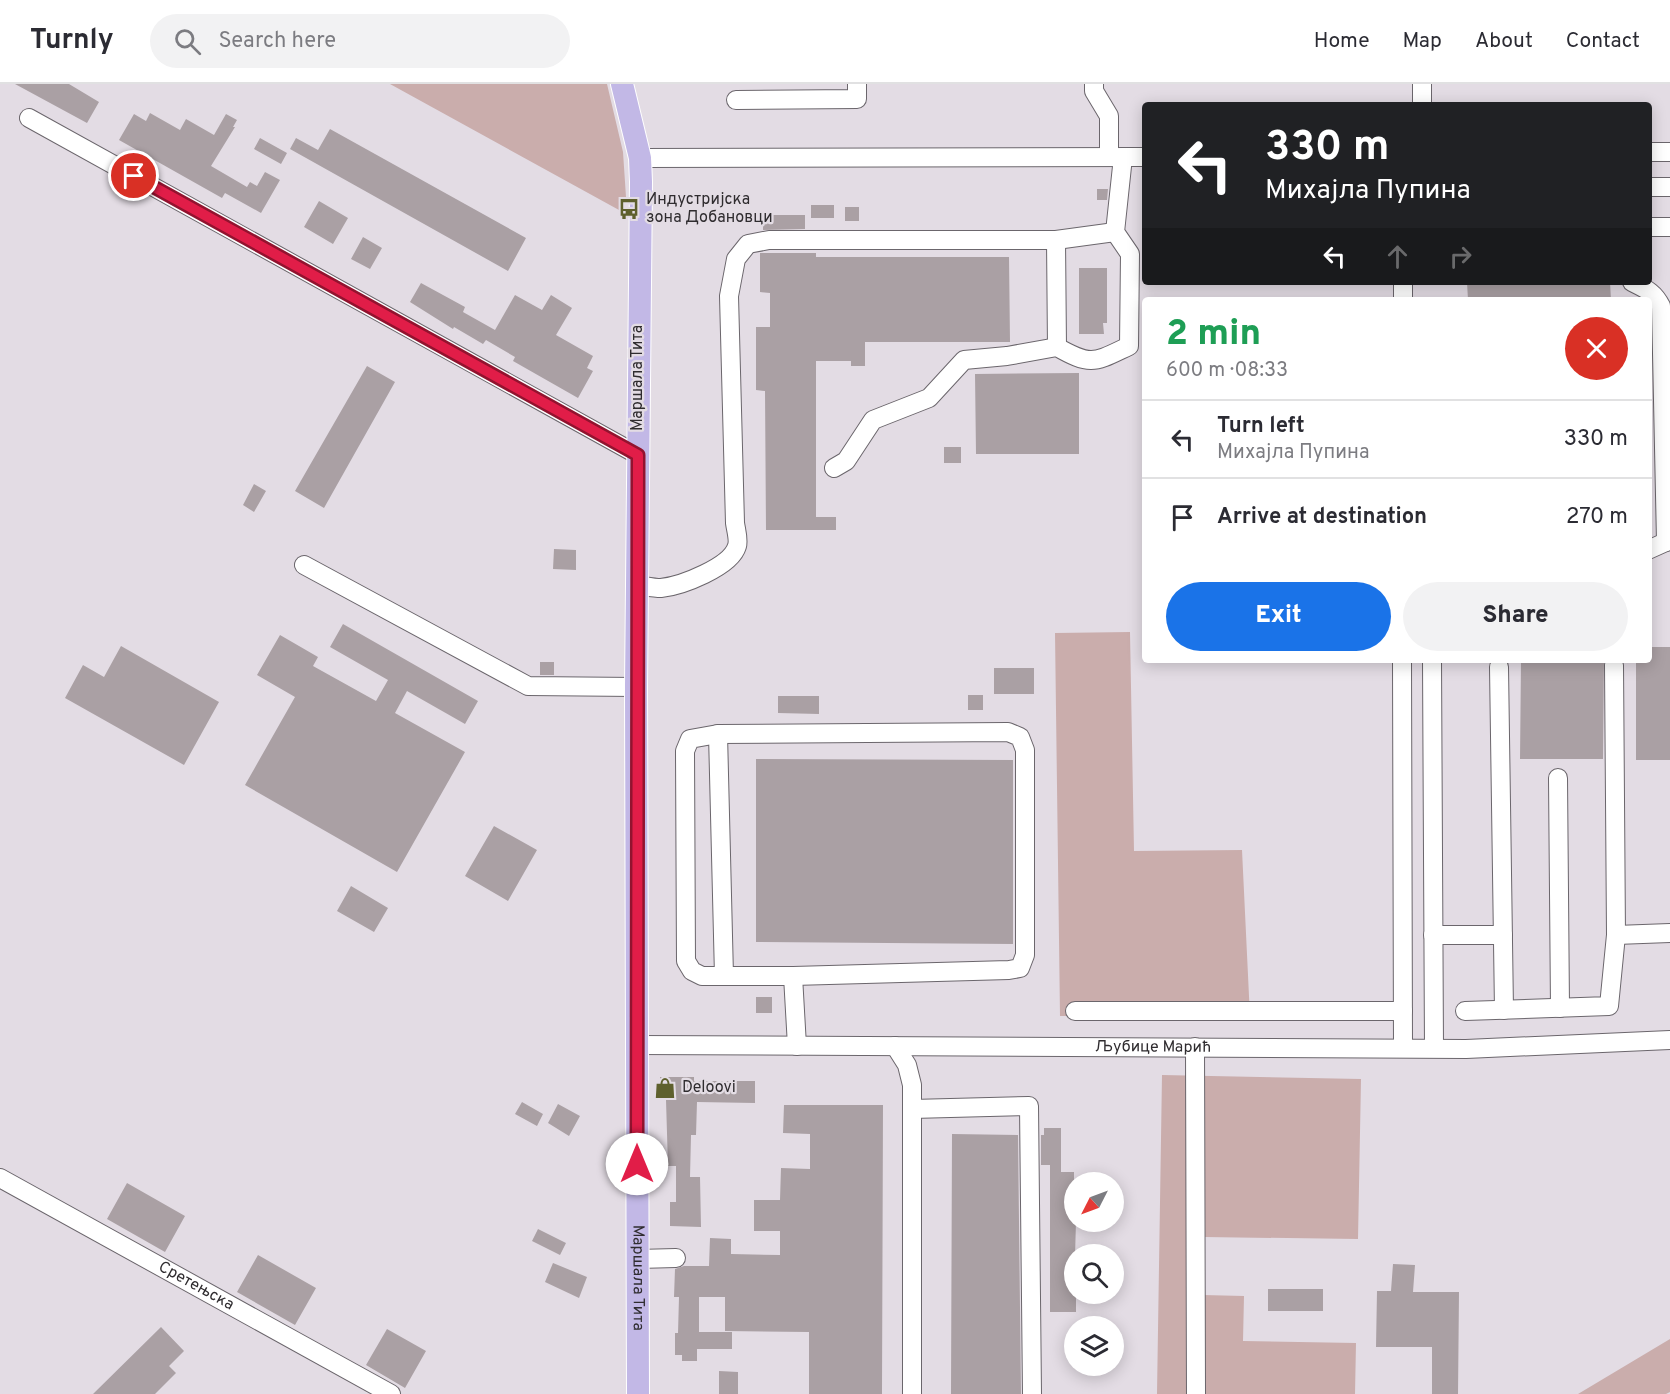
<!DOCTYPE html>
<html lang="en">
<head>
<meta charset="utf-8">
<style>
	body { margin:0; font-family:Overpass,sans-serif; background:#f2f2f3; color:#2b2b33; height:100vh; display:flex; flex-direction:column; font-size:22px; white-space:nowrap }
	* { box-sizing:border-box; margin:0 }
	p { font-size:20px; color:#7c7c81 }
	.icon { flex:none; width:33px; height:33px; fill:none; stroke:currentColor; stroke-width:2; stroke-linecap:round; stroke-linejoin:round }
	.map { position:relative; flex:1; overflow:hidden }
	.drawer { position:absolute; left:1142px; top:213px; width:510px; height:366px; display:flex; flex-direction:column; background:#fff; border-radius:6px; box-shadow:0 3px 15px #0003 }
	.drawer>* { flex:none }
	.hud { position:absolute; left:1142px; top:18px; width:510px; height:183px; border-radius:6px; box-shadow:0 3px 15px #0003; background:#202124; color:#fff; overflow:hidden }
	.needle { width:39px; rotate:228deg }
	.fabs { position:absolute; left:1064px; top:1088px; display:grid; gap:12px }
	.fabs a { display:grid; place-items:center; width:60px; height:60px; border-radius:50%; background:#fff; box-shadow:0 3px 15px #0003; font-size:30px }
	.pin { position:absolute; display:grid; place-items:center; width:51px; height:51px; color:#fff; margin:-26px; border:3px solid #fff; border-radius:50%; box-shadow:0 2px 6px #0007 }
	.me { position:absolute; width:66px; margin:-33px; rotate:0deg; stroke-linejoin:round; filter:drop-shadow(0 0 4px #0008) }
	.turn { display:flex; align-items:center; gap:21px; height:126px; padding:0 24px; font-size:27px }
	.turn .icon { width:78px; height:78px; stroke-width:2.5 }
	.turn b { display:block; font-size:42px; line-height:51px }
	.lanes { display:flex; align-items:center; height:57px; padding:0 24px; background:#0003; justify-content:center; gap:30px; direction:ltr }
	.lanes .off { opacity:.35 }
	.round { display:grid; place-items:center; flex:none; width:63px; height:63px; border-radius:32px; background:#f2f2f3 }
	.summary { display:flex; align-items:center; justify-content:space-between; height:102px; padding:0 24px }
	h1 { font-size:36px; font-weight:800; line-height:45px; color:#1e9e55 }
	.cta { display:flex; gap:12px; margin-top:auto; padding:12px 24px }
	.cta a { flex:1; height:69px; border-radius:36px; background:#1a73e8; color:#fff; font-size:24px; font-weight:800; line-height:69px; text-align:center }
	.cta a+a { background:#f2f2f3; color:#2b2b33 }
	ul { padding:0; list-style:none }
	li { display:flex; align-items:center; gap:18px; height:78px; padding:0 24px; border-top:2px solid #e1e1e2 }
	li div { flex:1 }
	li b { display:block; font-size:22px }
	li em { font-style:normal }
	header { display:flex; align-items:center; gap:36px; box-sizing:border-box; height:84px; padding:0 30px; background:#fff; border-bottom:2px solid #e1e1e2 }
	header strong { font-size:28px }
	nav { display:flex; gap:33px; margin-inline-start:auto; font-size:21px }
	.search { width:420px; height:54px; background:#f2f2f3; display:flex; align-items:center; gap:15px; box-sizing:border-box; padding:0 21px; border-radius:33px; color:#7c7c81; font-size:22px }
	.map>svg:first-child { display:block }
</style>
</head>
<body>
<header>
<strong>Turnly</strong>
<div class="search"><svg class="icon" aria-label="search" viewBox="0 0 24 24"><circle cx="10" cy="10" r="6"/><path d="M15 15l6 6"/></svg>Search here</div>
<nav><a>Home</a><a>Map</a><a>About</a><a>Contact</a></nav>
</header>
<div class="map">
<svg width="1670" height="1310" viewBox="0 0 1670 1310">
	<rect width="100%" height="100%" fill="#e3dce4"/>
	<path fill="#caadac" d="M390,0H607L623,68L626,113L620,114L619,126Z
		M1130,548L1134,767L1242,766L1250,933L1060,932L1055,549Z
		M1162,991L1361,995L1358,1155L1204,1153L1203,1211L1244,1212L1243,1257L1356,1259L1355,1310H1157Z
		M1670,1255V1308L1666,1310H1578Z"/>
	<path fill="#aaa0a4" d="M15,0H69L99,18L87,39Z
		M150,29L180,46L186,35L214,51L226,30L237,36L233,43H235L211,82L247,103L250,98L257,102L265,88L280,96L261,129L225,109L222,114L119,56L134,30L146,37Z
		M330,45L526,154L508,187L290,65L296,54L318,66Z
		M260,54L287,69L281,80L254,65Z
		M1097,105H1108L1107,116H1097Z
		M319,117L348,134L333,160L304,143Z
		M811,121H834V134H811Z
		M845,123H859V137H845Z
		M763,131H805V145L763,146Z
		M363,153L382,164L370,185L351,175Z
		M760,169H816V173H1009L1010,258H865V282H851V277H816V433H836V446H766L765,307L756,306V243H770V209L760,208Z
		M1079,184H1107V239H1103L1104,250H1079Z
		M1467,198H1610L1611,216H1468Z
		M421,199L465,223L463,228L495,246L515,211L542,226L551,211L572,224L556,251L593,272L587,284L593,287L578,314L513,277L515,273L486,256L483,260L454,243L453,245L410,218Z
		M367,282L395,298L324,424L295,407Z
		M1079,289V370H976L975,290Z
		M944,363H961V379H944Z
		M254,400L266,407L254,428L243,421Z
		M554,465L576,466V486L553,485Z
		M343,540L478,617L465,640L407,607L395,629L465,668L397,788L245,701L295,613L257,591L280,551L318,573L313,582L376,617L388,596L330,563Z
		M121,562L219,618L184,681L65,614L83,581L104,593Z
		M1648,563H1670V676H1636V576H1648Z
		M1521,576H1604L1603,675H1520Z
		M540,578H554V591H540Z
		M994,584H1034V610H994Z
		M968,611H983V626H968Z
		M778,612H819V630L778,629Z
		M756,675L1013,676V860L756,858Z
		M494,742L537,766L508,817L465,792Z
		M351,802L388,824L374,848L337,827Z
		M756,913H772V929H756Z
		M660,993H694V997H755V1019L697,1018L696,1051H691L690,1093H700L701,1143L670,1142V1118H676V1082H668L666,1016H660Z
		M522,1018L543,1030L537,1042L515,1030Z
		M558,1020L580,1032L569,1052L548,1039Z
		M784,1021H883L882,1310H809V1248L725,1247V1213H699V1248H732V1265H697V1277H682V1271H675V1249H678L679,1213H674L675,1185L684,1182H709L710,1154L731,1155V1170L780,1171V1147H754V1116H780L781,1084L810,1085V1050L783,1049Z
		M1044,1044H1061V1088H1074V1137H1076L1074,1209H1076V1228H1050V1081H1041V1051H1044Z
		M952,1050L1018,1051L1021,1310H951Z
		M127,1099L185,1132L165,1168L107,1135Z
		M538,1145L566,1159L560,1171L532,1157Z
		M258,1171L316,1204L295,1241L237,1208Z
		M553,1179L587,1193L579,1214L545,1198Z
		M1393,1180L1415,1181L1413,1208H1459L1458,1310H1432V1263H1376L1377,1207H1391Z
		M1268,1205H1323V1227H1268Z
		M161,1243L184,1267L169,1282L176,1289L155,1310H93Z
		M387,1245L426,1267L405,1304L366,1281Z
		M719,1287L738,1288V1310H719Z"/>
	<g fill="none" stroke-linecap="round" stroke-linejoin="round">
		<defs>
			<g id="minor">
				<path d="M1094,0V7L1109,32V73"/>
				<path d="M736,16L857,15V0"/>
				<path d="M1422,21V0"/>
				<path d="M29,34L638,371"/>
				<path d="M1648,68H1670"/>
				<path d="M640,74L1144,73"/>
				<path d="M1648,103H1670"/>
				<path d="M1648,143H1670"/>
				<path d="M1056,156L1057,263"/>
				<path d="M1632,198C1646,205 1654,208 1661,222L1666,458"/>
				<path d="M1403,216V198"/>
				<path d="M834,384L846,377L873,336L929,314L964,276L1007,272L1057,263C1092,283 1095,278 1129,262L1130,170L1115,148L1123,73"/>
				<path d="M1648,466L1670,456"/>
				<path d="M304,481L528,602L636,603"/>
				<path d="M638,501C645,502 654,504 661,504C681,502 731,483 737,462C739,456 736,446 735,439L729,212L736,175L748,160L769,156H1056L1115,148"/>
				<path d="M1402,576L1403,964"/>
				<path d="M1432,576L1434,964"/>
				<path d="M1499,583L1504,926"/>
				<path d="M718,650L724,892"/>
				<path d="M1558,694L1560,924"/>
				<path d="M1433,851H1503"/>
				<path d="M1616,851L1670,849"/>
				<path d="M793,892H702L692,887L686,877L685,667L690,655L718,650L1008,648L1020,653L1025,666V871L1020,884L1009,886L793,892L797,962"/>
				<path d="M1075,927H1403"/>
				<path d="M1465,927L1609,922L1616,851L1614,581"/>
				<path id="s1" d="M637,961L1466,965L1670,956"/>
				<path d="M895,962L907,981L912,1001V1310"/>
				<path d="M1195,963L1196,1310"/>
				<path d="M912,1025L1029,1022L1032,1310"/>
				<path id="s2" d="M0,1094L391,1310"/>
				<path d="M638,1175L676,1174"/>
			</g>
			<g id="major">
				<path id="s3" d="M622,0L640,74L641,98L636,603L638,1310"/>
			</g>
		</defs>
		<use href="#minor" stroke="#6b666c" stroke-width="20"/>
		<use href="#major" stroke="#fff" stroke-width="24"/>
		<use href="#minor" stroke="#fff" stroke-width="18"/>
		<use href="#major" stroke="#c2b8e6" stroke-width="22"/>
	</g>
	<g fill="none" stroke-linecap="round" stroke-linejoin="round">
		<defs>
			<path id="route" d="M134,92L638,371L637,1080"/>
		</defs>
		<use href="#route" stroke="#92132f" stroke-width="15"/>
		<use href="#route" stroke="#e11d48" stroke-width="10"/>
	</g>
	<defs>
		<symbol id="bus-bare" viewBox="-9 -9 18 18"><path d="M-5-6H5V4H4V6H2V4H-2V6H-4V4H-5ZM-3.5-4V0h7V-4ZM-3.5 1.2v1.5H-2V1.2ZM2 1.2v1.5H3.5V1.2Z" fill="#5e602d" stroke="#e3dce4" stroke-width="2.5" paint-order="stroke"/></symbol>
		<symbol id="shop-bare" viewBox="-9 -9 18 18"><path d="M-5-2.5h2.3a2.7 3.5 0 0 1 5.4 0H5L5.5 6h-11ZM-1.5-2.5h3a1.5 2.3 0 0 0-3 0Z" fill="#5e602d" stroke="#e3dce4" stroke-width="2.5" paint-order="stroke"/></symbol>
	</defs>
	<g fill-rule="evenodd">
		<use href="#bus-bare" x="614" y="110" width="30" height="30"/>
		<use href="#shop-bare" x="650" y="989" width="30" height="30"/>
	</g>
	<g text-anchor="middle" dominant-baseline="central" stroke-width="4.5" stroke-linejoin="round" paint-order="stroke">
		<g font-size="16" fill="#2f2c2f" stroke="#e3dce4" text-anchor="start">
			<text x="646" y="116">Индустријска<tspan x="646" dy="18">зона Добановци</tspan></text>
			<text x="682" y="1004">Deloovi</text>
		</g>
		<g font-size="16" fill="#2f2c2f" stroke="#e3dce4">
			<text transform="translate(638 294) rotate(-90)">Маршала Тита</text>
			<text stroke="none"><textPath href="#s1" startOffset="516">Љубице Марић</textPath></text>
			<text stroke="none"><textPath href="#s3" startOffset="1196">Маршала Тита</textPath></text>
			<text stroke="none"><textPath href="#s2" startOffset="224">Сретењска</textPath></text>
		</g>
	</g>
</svg>
<div class="fabs">
<a><svg class="needle" viewBox="-14 -14 28 28"><path d="M0-13l5 13h-10z" fill="#e53935"/><path d="M0 13l5-13h-10z" fill="#7c7c81"/></svg></a>
<a><svg class="icon" aria-label="search" viewBox="0 0 24 24"><circle cx="10" cy="10" r="6"/><path d="M15 15l6 6"/></svg></a>
<a><svg class="icon" aria-label="layers" viewBox="0 0 24 24"><path d="M12 4l9 5-9 5-9-5zM3 14l9 5 9-5"/></svg></a>
</div>
<div class="pin" style="left:134px;top:92px;background:#d93025"><svg class="icon" aria-label="arrive" viewBox="0 0 24 24"><path d="M6 21V4h12l-3 4 3 4H6"/></svg></div>
<svg class="me" style="left:637px;top:1080px" viewBox="-20 -20 40 40"><circle r="19" fill="#fff"/><path d="M0-13L10 11 0 6-10 11z" fill="#e11d48"/></svg>
<div class="hud">
<div class="turn"><svg class="icon" aria-label="left" viewBox="0 0 24 24"><path d="M17 20v-9H6M10 6l-5 5 5 5"/></svg><div><b>330 m</b>Михајла Пупина</div></div>
<div class="lanes"><svg class="icon" aria-label="left" viewBox="0 0 24 24"><path d="M17 20v-9H6M10 6l-5 5 5 5"/></svg><svg class="icon off" aria-label="ahead" viewBox="0 0 24 24"><path d="M12 20V5M6 11l6-6 6 6"/></svg><svg class="icon off" aria-label="right" viewBox="0 0 24 24"><path d="M7 20v-9h11M14 6l5 5-5 5"/></svg></div>
</div>
<section class="drawer">
<div class="summary"><div><h1>2 min</h1><p>600 m · 08:33</p></div><a class="round" style="background:#d93025;color:#fff"><svg class="icon" aria-label="close" viewBox="0 0 24 24"><path d="M6 6l12 12M18 6L6 18"/></svg></a></div>
<ul>
<li><svg class="icon" aria-label="left" viewBox="0 0 24 24"><path d="M17 20v-9H6M10 6l-5 5 5 5"/></svg><div><b>Turn left</b><p>Михајла Пупина</p></div><em>330 m</em></li>
<li><svg class="icon" aria-label="arrive" viewBox="0 0 24 24"><path d="M6 21V4h12l-3 4 3 4H6"/></svg><div><b>Arrive at destination</b></div><em>270 m</em></li>
</ul>
<div class="cta"><a>Exit</a><a>Share</a></div>
</section>
</div>
</body>
</html>
